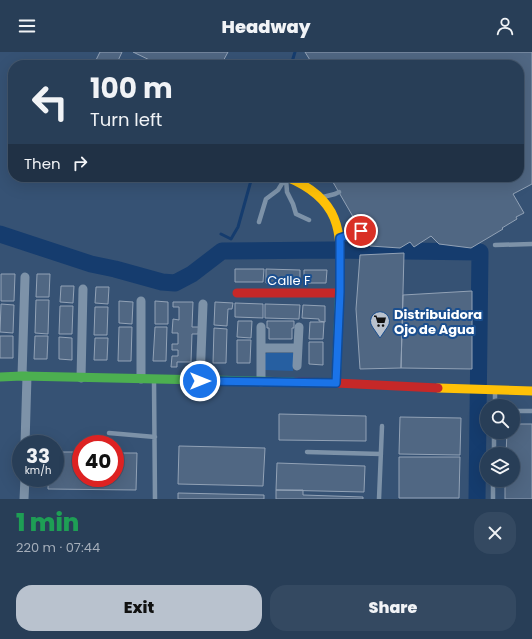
<!DOCTYPE html>
<html lang="en">
<head>
<meta charset="utf-8">
<style>
	body { margin:0; font-family:Poppins,sans-serif; background:#344961; color:#f1f3f6; height:100vh; display:flex; flex-direction:column; font-size:15px; white-space:nowrap }
	* { box-sizing:border-box; margin:0 }
	p { font-size:13px; color:#a5aeba }
	.icon { flex:none; width:22px; height:22px; fill:none; stroke:currentColor; stroke-width:2; stroke-linecap:round; stroke-linejoin:round }
	.map { position:relative; height:447px; overflow:hidden }
	.sheet { display:flex; flex-direction:column; background:#283e57; flex:1 }
	.sheet>* { flex:none }
	.hud { position:absolute; left:8px; top:8px; width:516px; height:122px; border-radius:16px; box-shadow:0 4px 16px #0002,0 0 0 1px #44576d; background:#283e57; color:#f1f3f6; overflow:hidden }
	.controls { position:absolute; left:480px; top:347px; display:grid; gap:8px }
	.controls a { display:grid; place-items:center; width:40px; height:40px; border-radius:50%; background:#283e57; box-shadow:0 4px 16px #0002,0 0 0 1px #44576d; font-size:20px }
	.speed { position:absolute; left:12px; top:383px; display:flex; gap:8px; font-size:20px; font-weight:700; text-align:center }
	.speed>* { display:grid; place-content:center; width:52px; height:52px; border-radius:50%; background:#283e57; box-shadow:0 4px 16px #0002,0 0 0 1px #44576d; line-height:1 }
	.speed small { font-size:10px; font-weight:400 }
	.speed .limit { border:6px solid #d22; background:#fff; color:#111 }
	.pin { position:absolute; display:grid; place-items:center; width:34px; height:34px; color:#fff; margin:-17px; border:2px solid #fff; border-radius:50%; box-shadow:0 1px 4px #0007 }
	.me { position:absolute; width:44px; margin:-22px; rotate:90deg; stroke-linejoin:round; filter:drop-shadow(0 0 3px #0008) }
	.turn { display:flex; align-items:center; gap:14px; height:84px; padding:0 16px; font-size:18px }
	.turn .icon { width:52px; height:52px; stroke-width:2.5 }
	.turn b { display:block; font-size:28px; line-height:34px }
	.then { display:flex; align-items:center; height:38px; padding:0 16px; background:#0003; gap:8px; font-size:15px }
	.round { display:grid; place-items:center; flex:none; width:42px; height:42px; border-radius:16px; background:#344961 }
	.summary { display:flex; align-items:center; justify-content:space-between; height:68px; padding:0 16px }
	h1 { font-size:24px; font-weight:800; line-height:30px; color:#1e9e55 }
	.action { display:flex; gap:8px; margin-top:auto; padding:8px 16px }
	.action a { flex:1; height:46px; border-radius:16px; background:#b9c2ce; color:#111; font-size:16px; font-weight:800; line-height:46px; text-align:center }
	.action a+a { background:#344961; color:#f1f3f6 }
	header { display:flex; justify-content:space-between; align-items:center; height:52px; padding:0 16px; background:#283e57; font-size:18px; font-weight:800 }
	.map>svg:first-child { display:block }
</style>
</head>
<body>
<header><svg class="icon" aria-label="menu" viewBox="0 0 24 24"><path d="M4 6h16M4 12h16M4 18h16"/></svg>Headway<svg class="icon" aria-label="person" viewBox="0 0 24 24"><circle cx="12" cy="8" r="4"/><path d="M4 21q1-7 8-7t8 7"/></svg></header>
<div class="map">
<svg width="532" height="447" viewBox="0 0 532 447">
	<rect width="100%" height="100%" fill="#365274"/>
	<path fill="#265fa1" d="M267,301H293V319L265,318V302Z"/>
	<g fill="none" stroke-linecap="round" stroke-linejoin="round">
		<path stroke="#153c6e" stroke-width="3" d="M291,13L295,0
			M221,182L231,187L238,175L252,125"/>
		<path stroke="#153c6e" stroke-width="17" d="M0,182L91,212L115,217L162,230L175,231L192,222L222,199L331,198L480,200L477,447"/>
	</g>
	<path fill="#506783" stroke="#92a2b6" d="M100,0H122L116,13H98L95,10Z
		M133,0H228L221,13H160Z
		M305,0H532V132L513,142L524,161L516,165L517,167L502,176L503,177L471,196L439,192L431,184L414,195L410,190L400,196L370,194L330,125H519V13H313Z
		M404,201L401,316L360,317L356,257L360,203Z
		M235,217H264L263,230H235Z
		M266,217L300,218V231H266Z
		M304,218H327L326,231H304Z
		M1,222H15L14,249H1Z
		M37,222H50L49,245H36Z
		M61,234H74L73,251L60,250Z
		M96,235H109L108,252L95,251Z
		M472,239V317L401,316L403,243Z
		M36,248H49L48,282L35,281Z
		M119,249L133,250L132,272L119,271Z
		M155,249L168,250V272H155Z
		M173,250H193L192,275H199L198,282H192L191,310H177V315H171L172,304H178V298H172V292H178V281H172L173,267L179,268V255H173Z
		M215,250L233,251L232,257H228L227,274L214,273Z
		M235,251L263,252V266L235,265Z
		M1,252L14,253L13,281L0,280Z
		M265,252L300,253L299,267L265,266Z
		M303,253L325,254V270L319,269V267L302,266Z
		M60,254H73L72,282H59Z
		M95,255H108L107,283H94Z
		M238,269H252L251,286L237,285Z
		M267,269H294V276H292V287H269V276H267Z
		M310,270H324L323,287H309Z
		M119,275H132L131,309H118Z
		M155,275H167L166,309H153Z
		M214,276L227,277L226,311H213Z
		M0,284H13V306H0Z
		M35,284H48L47,307H34Z
		M59,285L72,286V308L59,307Z
		M95,286H108L107,308H94Z
		M237,288H251L250,311H237Z
		M309,290H323V313L309,312Z
		M279,362L366,364V389L279,388Z
		M400,365L461,366L460,403L399,402Z
		M513,372H532V447H505V428H513V402H506L507,380H513Z
		M179,394L265,396L263,434L178,432Z
		M55,400H81V426H115V401H137L136,438L48,437V426H55Z
		M399,405H460L459,446H399Z
		M277,411L365,414L364,440L276,438Z
		M276,438H303V443L363,445V447H276Z
		M178,441L264,443V447H178Z"/>
	<g fill="none" stroke-linecap="round" stroke-linejoin="round">
		<path stroke="#7d92a8" stroke-width="4.5" d="M286,127L287,140L293,152L296,162L309,168
			M323,145L335,142L339,140
			M259,170L266,147L278,138L286,125
			M342,185L361,179
			M495,193L532,192
			M154,329L155,447
			M495,354V340
			M513,359H532
			M109,381L155,385
			M307,400L381,402
			M494,402V380
			M379,447L382,374
			M493,447V428"/>
		<path stroke="#7d92a8" stroke-width="9" d="M261,296H298
			M297,314L299,275
			M22,324L25,225
			M81,326L83,237
			M141,327V249
			M200,329L203,252
			M261,330V275
			M25,392L27,324
			M24,447L25,426"/>
		<path stroke="#4caf50" stroke-width="9" d="M0,325L22,324L296,330
			M336,331L340,229"/>
		<path stroke="#ffc107" stroke-width="9" d="M287,125C340,147 342,178 340,229
			M438,336L532,339"/>
		<path stroke="#c62828" stroke-width="9" d="M237,241H340
			M296,330L336,331L438,336"/>
	</g>
	<g fill="none" stroke-linecap="round" stroke-linejoin="round">
		<defs>
			<path id="route" d="M200,329L336,331L340,240V186L361,179"/>
		</defs>
		<use href="#route" stroke="#114b97" stroke-width="10"/>
		<use href="#route" stroke="#1a73e8" stroke-width="7"/>
	</g>
	<defs>
		<symbol id="supermarket-pin" viewBox="-11 -11 22 30"><path d="M0 17L-7.5 6A9.5 9.5 0 1 1 7.5 6Z" fill="#b9c2ce" stroke="#1b4f8f"/><path d="M-6-5.5h2.5l.6 2H6L4.5 2H-2.5L-4.4-4H-6ZM-1.5 3.2a1.3 1.3 0 1 0 .1 0ZM3 3.2a1.3 1.3 0 1 0 .1 0Z" fill="#111"/></symbol>
	</defs>
	<g fill-rule="evenodd">
		<use href="#supermarket-pin" x="369" y="258" width="22" height="30"/>
	</g>
	<g text-anchor="middle" dominant-baseline="central" stroke-width="4" stroke-linejoin="round" paint-order="stroke">
		<g font-size="13" fill="#fff" stroke="#1b4f8f">
			<text x="289" y="228">Calle F</text>
		</g>
		<g font-size="13" font-weight="bold" fill="#fff" stroke="#1b4f8f" text-anchor="start">
			<text x="394" y="262">Distribuidora<tspan x="394" dy="15">Ojo de Agua</tspan></text>
		</g>
	</g>
</svg>
<div class="controls">
<a><svg class="icon" aria-label="search" viewBox="0 0 24 24"><circle cx="10" cy="10" r="6"/><path d="M15 15l6 6"/></svg></a>
<a><svg class="icon" aria-label="layers" viewBox="0 0 24 24"><path d="M12 4l9 5-9 5-9-5zM3 14l9 5 9-5"/></svg></a>
</div>
<div class="speed"><div>33<small>km/h</small></div><div class="limit">40</div></div>
<div class="pin" style="left:361px;top:179px;background:#d93025"><svg class="icon" aria-label="arrive" viewBox="0 0 24 24"><path d="M6 21V4h12l-3 4 3 4H6"/></svg></div>
<svg class="me" style="left:200px;top:329px" viewBox="-20 -20 40 40"><circle r="17" fill="#1a73e8" stroke="#fff" stroke-width="3"/><path d="M0-11L8 9 0 5-8 9z" fill="#fff"/></svg>
<div class="hud">
<div class="turn"><svg class="icon" aria-label="left" viewBox="0 0 24 24"><path d="M17 20v-9H6M10 6l-5 5 5 5"/></svg><div><b>100 m</b>Turn left</div></div>
<div class="then">Then<svg class="icon" aria-label="right" viewBox="0 0 24 24"><path d="M7 20v-9h11M14 6l5 5-5 5"/></svg></div>
</div>
</div>
<section class="sheet">
<div class="summary"><div><h1>1 min</h1><p>220 m · 07:44</p></div><a class="round"><svg class="icon" aria-label="close" viewBox="0 0 24 24"><path d="M6 6l12 12M18 6L6 18"/></svg></a></div>
<div class="action"><a>Exit</a><a>Share</a></div>
</section>
</body>
</html>
